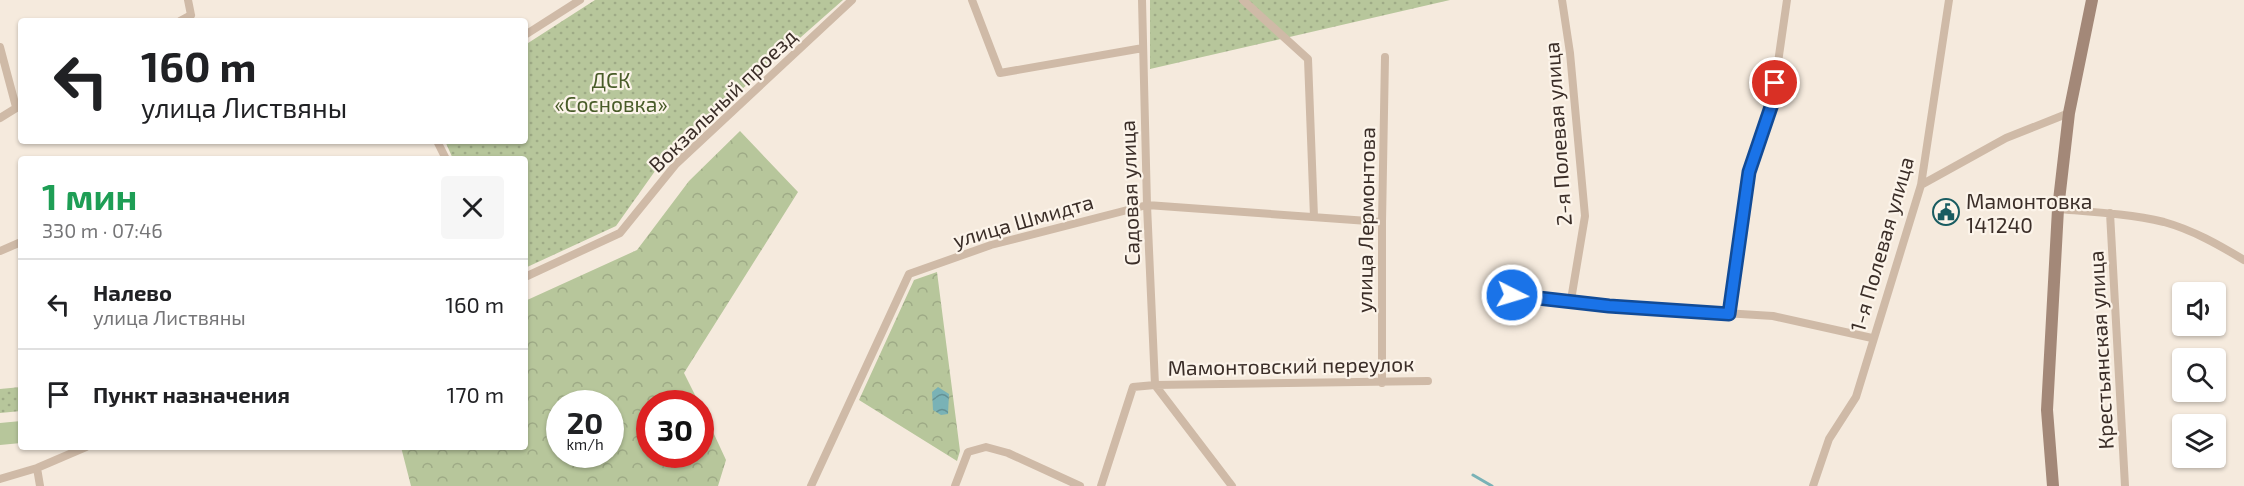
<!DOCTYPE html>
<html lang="ru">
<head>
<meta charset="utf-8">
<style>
	body { margin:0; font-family:"Exo 2",sans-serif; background:#f6f6f6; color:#202124; height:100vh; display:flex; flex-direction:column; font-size:22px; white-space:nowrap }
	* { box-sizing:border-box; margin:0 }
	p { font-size:20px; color:#757577 }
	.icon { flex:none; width:33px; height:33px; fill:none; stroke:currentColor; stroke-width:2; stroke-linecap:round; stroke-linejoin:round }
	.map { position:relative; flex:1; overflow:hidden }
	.sheet { position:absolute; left:18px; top:156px; width:510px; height:294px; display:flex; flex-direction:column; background:#fff; border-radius:6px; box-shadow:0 2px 4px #0004 }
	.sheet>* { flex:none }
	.top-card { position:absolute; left:18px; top:18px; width:510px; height:126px; border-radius:6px; box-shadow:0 2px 4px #0004; background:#fff; color:#202124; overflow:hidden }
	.controls { position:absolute; left:2172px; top:282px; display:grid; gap:12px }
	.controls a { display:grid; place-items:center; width:54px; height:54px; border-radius:6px; background:#fff; box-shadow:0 2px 4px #0004; font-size:30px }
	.speed { position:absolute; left:546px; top:390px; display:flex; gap:12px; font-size:30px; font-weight:700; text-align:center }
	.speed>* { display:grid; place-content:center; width:78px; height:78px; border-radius:50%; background:#fff; box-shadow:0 2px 4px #0004; line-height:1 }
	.speed small { font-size:15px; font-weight:400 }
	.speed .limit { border:9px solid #d22; background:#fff; color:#111 }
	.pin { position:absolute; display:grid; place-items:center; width:51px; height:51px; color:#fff; margin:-26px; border:3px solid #fff; border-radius:50%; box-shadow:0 2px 6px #0007 }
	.me { position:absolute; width:66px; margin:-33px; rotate:95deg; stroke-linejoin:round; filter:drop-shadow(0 0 4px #0008) }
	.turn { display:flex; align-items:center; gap:21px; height:126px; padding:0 24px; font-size:27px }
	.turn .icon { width:78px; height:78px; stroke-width:2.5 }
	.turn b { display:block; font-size:42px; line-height:51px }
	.round { display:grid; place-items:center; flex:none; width:63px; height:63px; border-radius:6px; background:#f6f6f6 }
	.overview { display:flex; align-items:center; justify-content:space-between; height:102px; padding:0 24px }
	h1 { font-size:36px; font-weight:700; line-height:45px; color:#1e9e55 }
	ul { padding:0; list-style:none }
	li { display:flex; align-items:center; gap:18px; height:90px; padding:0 24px; border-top:2px solid #e0e0e0 }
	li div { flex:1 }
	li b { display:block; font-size:22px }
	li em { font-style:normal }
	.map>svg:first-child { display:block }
</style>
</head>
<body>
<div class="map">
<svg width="2244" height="486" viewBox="0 0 2244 486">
	<defs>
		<pattern id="forest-crowns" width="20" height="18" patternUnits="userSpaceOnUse" patternTransform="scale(1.5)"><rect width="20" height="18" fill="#b7c69b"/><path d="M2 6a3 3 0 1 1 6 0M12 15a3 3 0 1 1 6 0" fill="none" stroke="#9eaa86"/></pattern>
		<pattern id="park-dots" width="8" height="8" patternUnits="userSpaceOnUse" patternTransform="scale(1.5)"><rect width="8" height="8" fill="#b7c69b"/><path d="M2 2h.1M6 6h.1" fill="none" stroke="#9eaa86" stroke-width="1.8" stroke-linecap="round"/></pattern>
		<pattern id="water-waves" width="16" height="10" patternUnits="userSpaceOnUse" patternTransform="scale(1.5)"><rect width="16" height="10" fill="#79b2b6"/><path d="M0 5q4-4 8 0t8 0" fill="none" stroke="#649194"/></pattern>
	</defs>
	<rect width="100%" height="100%" fill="#f5eadd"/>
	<path fill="#b7c69b" d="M21,421V443L0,445V423Z"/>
	<path fill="url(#forest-crowns)" fill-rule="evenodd" d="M740,131L798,192L684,373L699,403L650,404V454H700L701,406L726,460L718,486H411L401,447H525V301L637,250L689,181ZM560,404H610V454H560Z
		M937,272L960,451L957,461L859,400L914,280Z"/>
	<path fill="url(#park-dots)" d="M595,0H843L665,157L616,226L525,268V159H453L445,141H525V45Z
		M1150,0H1450L1150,69Z
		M21,387V411L0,413V389Z"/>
	<path fill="url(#water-waves)" d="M938,387L949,394L948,414L941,415L933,410L932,392Z"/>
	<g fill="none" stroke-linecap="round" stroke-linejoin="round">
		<path stroke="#79b2b6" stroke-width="3" d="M1473,475L1492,486"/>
		<path stroke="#cfbaa7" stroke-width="8" d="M188,0L191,15
			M972,0L1000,73L1143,48
			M1142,0L1147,205L1155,385
			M1243,0L1308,59L1314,217
			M1562,0L1570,53L1585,216L1571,300
			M180,21L191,15
			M525,35L580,0
			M0,47L16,107
			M0,118L21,105
			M437,141L446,159
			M1921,185L2006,138L2069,113
			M2058,209C2093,212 2130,214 2164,222C2193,230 2219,245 2244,260
			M2110,213L2125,486
			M0,251L21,242
			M525,277L620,233L676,164L852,0
			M1512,295L1609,306L1773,316L1872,338
			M1729,314L1749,172L1772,104L1787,0
			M1382,383V222L1385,57
			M1155,385L1232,486
			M37,468L40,486
			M0,479L37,468L86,447
			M811,486L909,274L991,245L1147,205L1382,222
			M955,486L968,452L986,447L1008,453L1080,486
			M1101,486L1133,387L1155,385L1428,381
			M1813,486L1829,439L1856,397L1921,185L1949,0"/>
		<path stroke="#a38878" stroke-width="12" d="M2053,486L2047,410L2058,209L2069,113L2092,0"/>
	</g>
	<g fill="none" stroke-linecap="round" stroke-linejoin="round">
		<defs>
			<path id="route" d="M1512,295L1609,306L1729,314L1749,172L1772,104L1775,83"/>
		</defs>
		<use href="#route" stroke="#114b97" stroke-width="15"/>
		<use href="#route" stroke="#1a73e8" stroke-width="10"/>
	</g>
	<defs>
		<symbol id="civic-ring" viewBox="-11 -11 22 22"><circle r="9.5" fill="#fcf4ea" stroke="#195c61" stroke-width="1.5"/><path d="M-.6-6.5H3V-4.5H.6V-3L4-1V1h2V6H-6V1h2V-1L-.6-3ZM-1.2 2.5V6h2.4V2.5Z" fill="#195c61"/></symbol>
	</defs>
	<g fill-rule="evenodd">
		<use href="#civic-ring" x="1931" y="197" width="30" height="30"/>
	</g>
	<g text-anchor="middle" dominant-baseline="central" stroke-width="4.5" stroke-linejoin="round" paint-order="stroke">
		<g font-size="21" fill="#495c29" stroke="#fcf4ea">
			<text x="611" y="79">ДСК<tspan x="611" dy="24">«Сосновка»</tspan></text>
		</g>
		<g font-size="21" fill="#3b2e28" stroke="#fcf4ea">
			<text transform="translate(722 100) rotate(-44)">Вокзальный проезд</text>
			<text transform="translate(1557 134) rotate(-94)">2-я Полевая улица</text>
			<text transform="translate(1129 193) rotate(-92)">Садовая улица</text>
			<text transform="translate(1023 220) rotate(-16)">улица Шмидта</text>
			<text transform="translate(1365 220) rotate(-89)">улица Лермонтова</text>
			<text transform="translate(1881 244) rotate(-74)">1-я Полевая улица</text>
			<text transform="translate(2100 350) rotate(-93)">Крестьянская улица</text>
			<text transform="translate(1291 365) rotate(-1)">Мамонтовский переулок</text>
		</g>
		<g font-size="21" fill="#3b2e28" stroke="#fcf4ea" text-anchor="start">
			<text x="1966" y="200">Мамонтовка<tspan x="1966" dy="24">141240</tspan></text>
		</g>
	</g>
</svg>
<div class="controls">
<a><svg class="icon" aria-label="sound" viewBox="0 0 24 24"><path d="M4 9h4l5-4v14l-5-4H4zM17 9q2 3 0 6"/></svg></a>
<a><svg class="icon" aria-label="search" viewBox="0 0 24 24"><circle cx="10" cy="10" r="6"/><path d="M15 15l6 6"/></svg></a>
<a><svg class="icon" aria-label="layers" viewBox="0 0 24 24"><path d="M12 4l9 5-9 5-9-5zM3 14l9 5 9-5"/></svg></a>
</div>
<div class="speed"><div>20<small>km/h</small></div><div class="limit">30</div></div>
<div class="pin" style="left:1775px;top:83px;background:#d93025"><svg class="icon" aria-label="arrive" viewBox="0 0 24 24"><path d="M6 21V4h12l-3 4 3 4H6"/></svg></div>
<svg class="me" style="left:1512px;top:295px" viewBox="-20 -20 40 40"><circle r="17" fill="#1a73e8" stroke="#fff" stroke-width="3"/><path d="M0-11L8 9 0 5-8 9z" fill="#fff"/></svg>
<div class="top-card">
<div class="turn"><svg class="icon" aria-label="left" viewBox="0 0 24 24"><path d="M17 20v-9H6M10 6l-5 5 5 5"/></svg><div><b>160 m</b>улица Листвяны</div></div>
</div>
<section class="sheet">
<div class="overview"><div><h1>1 мин</h1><p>330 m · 07:46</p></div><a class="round"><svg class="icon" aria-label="close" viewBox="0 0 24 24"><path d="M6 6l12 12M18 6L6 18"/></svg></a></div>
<ul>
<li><svg class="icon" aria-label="left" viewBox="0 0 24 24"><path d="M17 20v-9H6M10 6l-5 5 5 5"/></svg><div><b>Налево</b><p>улица Листвяны</p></div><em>160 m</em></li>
<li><svg class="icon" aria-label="arrive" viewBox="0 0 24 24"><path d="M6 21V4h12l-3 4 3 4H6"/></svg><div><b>Пункт назначения</b></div><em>170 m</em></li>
</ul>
</section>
</div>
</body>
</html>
